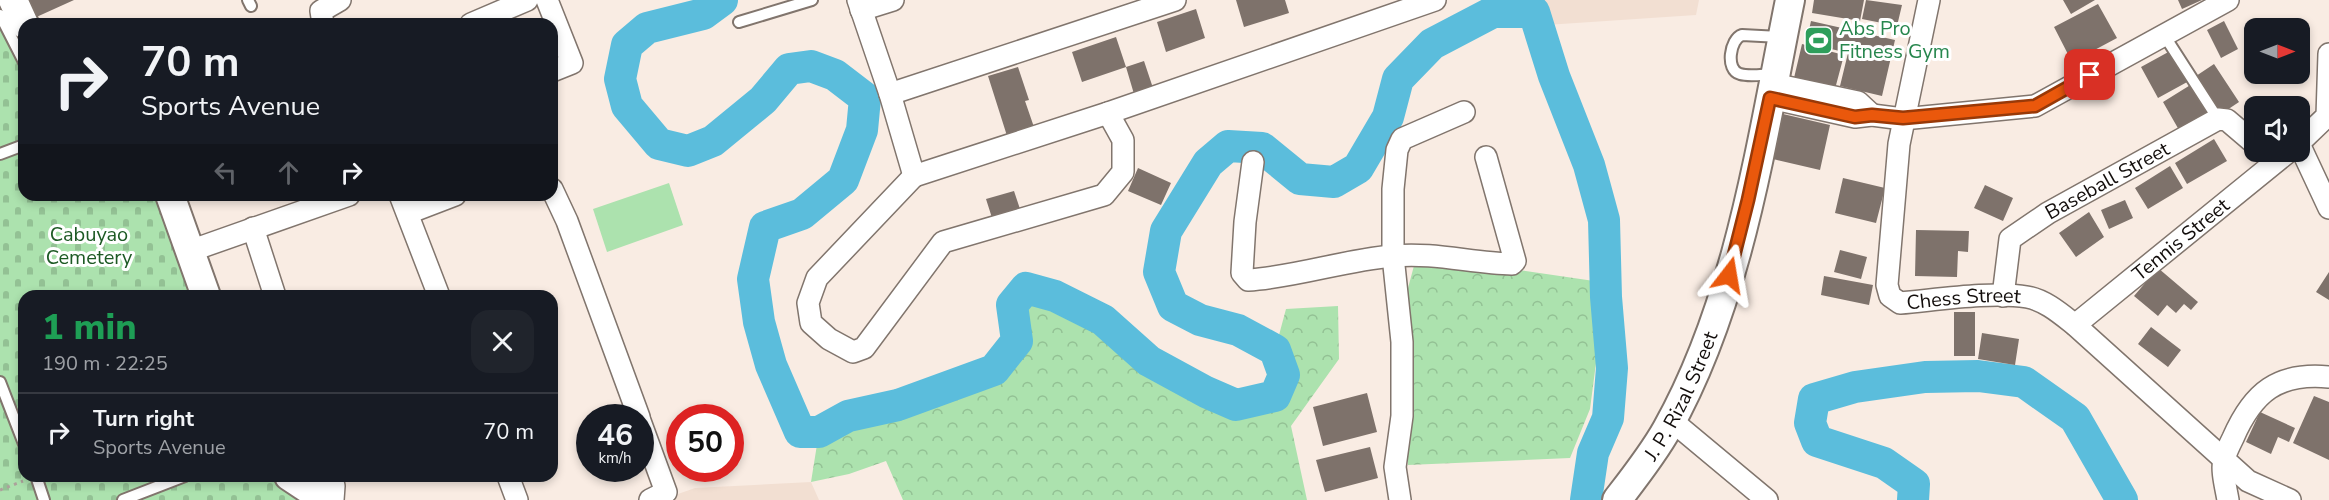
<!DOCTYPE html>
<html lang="en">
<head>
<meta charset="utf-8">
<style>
	body { margin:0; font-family:"Nunito Sans",sans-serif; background:#20242c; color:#f1f3f6; height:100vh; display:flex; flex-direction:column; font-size:22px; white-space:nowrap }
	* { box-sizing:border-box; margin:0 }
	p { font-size:20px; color:#9ea1a6 }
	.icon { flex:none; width:33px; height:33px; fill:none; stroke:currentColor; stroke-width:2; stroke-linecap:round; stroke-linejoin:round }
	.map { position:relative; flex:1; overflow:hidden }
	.drawer { position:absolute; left:18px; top:290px; width:540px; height:192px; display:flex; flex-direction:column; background:#171b24; border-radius:18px; box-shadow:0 3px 9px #0003 }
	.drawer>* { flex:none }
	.guide { position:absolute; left:18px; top:18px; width:540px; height:183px; border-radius:18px; box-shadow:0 3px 9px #0003; background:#171b24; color:#f1f3f6; overflow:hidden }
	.needle { width:39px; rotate:90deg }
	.fabs { position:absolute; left:2244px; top:18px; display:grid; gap:12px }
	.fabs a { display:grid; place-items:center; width:66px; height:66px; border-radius:12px; background:#171b24; box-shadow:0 3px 9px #0003; font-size:30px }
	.speed { position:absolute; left:576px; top:404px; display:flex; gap:12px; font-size:30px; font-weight:700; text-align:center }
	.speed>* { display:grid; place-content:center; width:78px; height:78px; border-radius:50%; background:#171b24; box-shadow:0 3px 9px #0003; line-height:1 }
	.speed small { font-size:15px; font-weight:400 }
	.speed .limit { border:9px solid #d22; background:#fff; color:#111 }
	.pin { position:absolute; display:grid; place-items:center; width:51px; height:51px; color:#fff; margin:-26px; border-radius:12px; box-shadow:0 3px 9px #0006 }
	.me { position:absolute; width:66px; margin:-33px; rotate:14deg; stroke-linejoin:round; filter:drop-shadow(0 0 4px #0008) }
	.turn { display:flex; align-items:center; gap:21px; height:126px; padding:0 24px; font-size:27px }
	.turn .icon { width:78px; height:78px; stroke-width:2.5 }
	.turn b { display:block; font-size:42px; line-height:51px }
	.lanes { display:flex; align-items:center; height:57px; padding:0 24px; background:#0003; justify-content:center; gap:30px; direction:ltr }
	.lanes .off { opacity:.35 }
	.round { display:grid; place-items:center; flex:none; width:63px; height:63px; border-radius:18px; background:#20242c }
	.summary { display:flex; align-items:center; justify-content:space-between; height:102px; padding:0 24px }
	h1 { font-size:36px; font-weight:800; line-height:45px; color:#1e9e55 }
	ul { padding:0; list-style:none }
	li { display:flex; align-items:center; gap:18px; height:78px; padding:0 24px; border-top:2px solid #363941 }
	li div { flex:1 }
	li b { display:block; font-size:22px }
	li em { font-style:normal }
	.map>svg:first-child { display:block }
</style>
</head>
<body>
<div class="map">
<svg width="2329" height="500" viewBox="0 0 2329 500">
	<defs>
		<pattern id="forest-crowns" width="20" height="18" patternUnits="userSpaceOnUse" patternTransform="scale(1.5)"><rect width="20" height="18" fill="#ace2ae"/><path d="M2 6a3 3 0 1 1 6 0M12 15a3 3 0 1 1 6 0" fill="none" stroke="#93c194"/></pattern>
		<pattern id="cemetery-stones" width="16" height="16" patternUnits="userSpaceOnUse" patternTransform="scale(1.5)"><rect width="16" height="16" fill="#ace2ae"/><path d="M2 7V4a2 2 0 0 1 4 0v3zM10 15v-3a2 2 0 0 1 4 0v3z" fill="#93c194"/></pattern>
	</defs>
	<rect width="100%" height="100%" fill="#f9ece3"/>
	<path fill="#f2dfd2" d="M1536,0H1699L1696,15L1546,25Z
		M811,482L819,500H661L695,488Z"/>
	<path fill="url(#forest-crowns)" d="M1422,256L1594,281L1599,340L1590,409L1570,458L1408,465L1405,415L1404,303L1415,262Z
		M1026,288L1055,296L1103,320L1149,361L1206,392L1236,405L1275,396L1284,375L1275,350L1286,309L1338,306L1339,359L1291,426L1307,500H903L886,461L849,474L811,482L819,432L848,416L898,405L994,370L1017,341L1012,305Z"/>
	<path fill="url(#cemetery-stones)" d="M0,5L24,52V195H161L197,295L24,296V476H269L308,500H0Z"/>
	<path fill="#ace2ae" d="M669,183L683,225L607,252L593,209Z"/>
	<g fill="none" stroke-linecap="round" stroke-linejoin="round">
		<path stroke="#5bbddc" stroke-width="32" d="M722,0L703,14L647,28L627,45L620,79L627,106L659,144L688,151L713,141L763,100L789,69L811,66L835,75L865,98L862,130L843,180L802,214L765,227L753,279L759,322L771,365L800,432H819L848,416L898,405L994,370L1017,341L1012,305L1026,288L1055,296L1103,320L1149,361L1206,392L1236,405L1275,396L1284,375L1275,350L1238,330L1200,320L1173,306L1159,272L1166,231L1208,163L1228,146L1262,148L1300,179L1334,182L1358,168L1388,117L1398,79L1432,44L1493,12H1534L1554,76L1589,165L1604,220L1606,297L1612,368L1608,418L1593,453L1586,500
			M1913,500L1914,484L1884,463L1817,441L1810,423L1814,399L1855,387L1925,377L1978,376L2024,382L2075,418L2122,500"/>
	</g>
	<path fill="#7e726b" d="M24,0H74L32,19Z
		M1236,0H1285L1289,13L1244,27Z
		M1814,0H1864L1860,21L1812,13Z
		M1866,0L1902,5L1897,26L1862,19Z
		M2063,0H2095L2071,14Z
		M2178,0H2202L2182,9Z
		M2098,4L2117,38L2072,62L2054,27Z
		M1196,9L1205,38L1166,52L1157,22Z
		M1811,21L1895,40L1882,96L1840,86L1848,53L1806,43Z
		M2224,21L2238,49L2221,58L2207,30Z
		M1116,37L1126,67L1082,82L1072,52Z
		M1802,44L1844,55L1835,89L1794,78Z
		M2172,50L2189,81L2158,98L2141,67Z
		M1144,61L1153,88L1134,94L1126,67Z
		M2214,64L2239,102L2221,114L2196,76Z
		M1018,67L1029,100L1025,101L1035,130L1008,139L988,76Z
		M2192,84L2209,112L2179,130L2163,102Z
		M1783,114L1830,125L1820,170L1773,159Z
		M2214,139L2227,161L2187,184L2175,163Z
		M2170,166L2183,188L2148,209L2135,188Z
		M1138,168L1171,183L1161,205L1128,191Z
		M1843,178L1885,188L1876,223L1835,213Z
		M1985,185L2013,198L2003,221L1974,208Z
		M1014,191L1021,212L993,221L986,199Z
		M2125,200L2133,218L2109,229L2101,210Z
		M2089,212L2104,237L2076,257L2059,233Z
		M1916,230L1969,231L1968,252L1958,251L1957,277L1915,276Z
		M1840,250L1867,257L1861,279L1834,272Z
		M2158,268L2198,302L2191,310L2184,304L2176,313L2167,305L2158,316L2134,296Z
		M2329,272V300L2316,292Z
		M1824,276L1873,285L1869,305L1821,295Z
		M1954,312H1975V356H1954Z
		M2151,327L2181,350L2168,367L2138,344Z
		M1982,333L2019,339L2015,365L1978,359Z
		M1367,393L1377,432L1323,446L1313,407Z
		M2314,396L2329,402V460L2293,443Z
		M2260,412L2295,428L2289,442L2278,437L2271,454L2246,442Z
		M1370,447L1378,478L1325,492L1316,460Z"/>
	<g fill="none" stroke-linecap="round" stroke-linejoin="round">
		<defs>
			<path id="lane" d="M248,0L251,6
				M0,15L24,62
				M739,22L812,0
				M2164,35L2218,119
				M1775,74C1764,74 1750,77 1740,74C1725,70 1730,39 1742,35L1782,37
				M0,154L24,145
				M0,382L24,444
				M36,476L44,500
				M123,500L185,476"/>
			<g id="street">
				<path d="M547,0L572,63L552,71"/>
				<path d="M858,0L890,94L914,176L1108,113L1435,0"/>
				<path id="s1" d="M1929,0L1899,144L1887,285L1890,296L1900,303C1936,300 1992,291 2027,297C2045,300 2061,314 2075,325L2248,481L2290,500"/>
				<path d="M861,10L893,0"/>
				<path d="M323,24L321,11L340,0"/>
				<path d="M471,24L527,0"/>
				<path d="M1773,84L1858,102L1872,115"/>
				<path d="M890,94L1175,0"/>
				<path d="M1770,98L1855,117L1872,115L1903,119L2035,106L2228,0"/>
				<path d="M2300,142L2327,116L2329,54"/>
				<path d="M2300,146L2329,208"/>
				<path d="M1253,162L1245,222L1242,273L1248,280C1297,277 1344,260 1393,256C1433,252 1472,263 1512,264L1515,261L1486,157"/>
				<path d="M914,176L817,278L808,303L811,323L829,339L853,352L864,348L943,242L1104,195L1123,172V140L1108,113"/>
				<path d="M552,189L567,221L639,417"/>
				<path d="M400,195L439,296"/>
				<path d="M408,213L455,195"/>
				<path d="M253,228L275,296"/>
				<path d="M190,251L349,195"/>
				<path id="s2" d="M2003,296L2010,239L2048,213L2218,119L2227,120L2254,143"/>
				<path id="s3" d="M2075,325L2288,152"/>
				<path d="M1671,420L1767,500"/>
				<path d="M640,421L666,492L650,500"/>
				<path d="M331,476L334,486L333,500"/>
				<path d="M508,476L517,500"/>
				<path d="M1400,500L1395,467L1402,416V342L1393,256V189L1397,150L1402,139L1464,112"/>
				<path d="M2228,500C2226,488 2221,470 2224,459C2226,452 2230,444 2233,438C2253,392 2278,372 2329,377"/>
			</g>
			<g id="secondary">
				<path d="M13,0L24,24"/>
				<path d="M170,195L206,296"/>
				<path d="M289,476L325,500"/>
				<path id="s4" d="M1617,500C1634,478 1653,454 1667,429C1739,301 1761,143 1790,0"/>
			</g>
		</defs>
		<use href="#lane" stroke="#81756d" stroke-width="14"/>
		<use href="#street" stroke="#81756d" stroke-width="24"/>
		<use href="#secondary" stroke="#81756d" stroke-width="32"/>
		<path stroke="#aca29b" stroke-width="3" stroke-dasharray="3 4.5" stroke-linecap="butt" d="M0,490L23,481"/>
		<use href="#lane" stroke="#fff" stroke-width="10"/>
		<use href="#street" stroke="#fff" stroke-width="21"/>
		<use href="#secondary" stroke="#fff" stroke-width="28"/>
	</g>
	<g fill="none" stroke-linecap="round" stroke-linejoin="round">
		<defs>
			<path id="route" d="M1729,275L1748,200L1770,98L1855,117L1872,115L1903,118L2035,106L2090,75"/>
		</defs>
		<use href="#route" stroke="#983908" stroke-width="15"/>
		<use href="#route" stroke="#ea580c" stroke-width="10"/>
	</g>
	<defs>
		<symbol id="stadium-square" viewBox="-11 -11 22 22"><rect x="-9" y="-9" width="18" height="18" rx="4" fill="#2e9e5b" stroke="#fff"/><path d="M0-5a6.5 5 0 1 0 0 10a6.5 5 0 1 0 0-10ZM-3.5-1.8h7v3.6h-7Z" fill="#fff"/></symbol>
	</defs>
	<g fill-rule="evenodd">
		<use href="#stadium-square" x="1802" y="24" width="33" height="33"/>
	</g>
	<g text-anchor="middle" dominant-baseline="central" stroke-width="6" stroke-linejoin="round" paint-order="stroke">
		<g font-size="20" fill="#27864d" stroke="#fff" text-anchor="start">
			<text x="1839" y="28">Abs Pro<tspan x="1839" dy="23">Fitness Gym</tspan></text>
		</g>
		<g font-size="20" fill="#120d0b" stroke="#fff">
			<text stroke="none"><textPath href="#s2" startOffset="171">Baseball Street</textPath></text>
			<text stroke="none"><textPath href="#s3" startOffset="136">Tennis Street</textPath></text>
			<text stroke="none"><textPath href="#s1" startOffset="376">Chess Street</textPath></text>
			<text stroke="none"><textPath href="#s4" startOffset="123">J. P. Rizal Street</textPath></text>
		</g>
		<g font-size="20" fill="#1d5a24" stroke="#fff">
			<text x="89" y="234">Cabuyao<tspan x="89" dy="23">Cemetery</tspan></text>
		</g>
	</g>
</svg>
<div class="fabs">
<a><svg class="needle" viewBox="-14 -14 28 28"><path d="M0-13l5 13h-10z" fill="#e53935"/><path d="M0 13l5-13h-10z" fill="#9ea1a6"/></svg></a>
<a><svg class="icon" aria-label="sound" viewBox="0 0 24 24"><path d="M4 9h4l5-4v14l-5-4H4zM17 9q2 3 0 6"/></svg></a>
</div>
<div class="speed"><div>46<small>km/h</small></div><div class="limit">50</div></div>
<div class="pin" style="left:2090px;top:75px;background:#d93025"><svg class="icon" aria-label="arrive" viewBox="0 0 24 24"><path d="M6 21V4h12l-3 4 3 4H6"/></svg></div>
<svg class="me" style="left:1729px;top:275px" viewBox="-20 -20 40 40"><path d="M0-17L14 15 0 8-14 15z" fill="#ea580c" stroke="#fff" stroke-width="4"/></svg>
<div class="guide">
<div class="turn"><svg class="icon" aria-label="right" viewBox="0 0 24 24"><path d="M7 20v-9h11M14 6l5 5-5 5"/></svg><div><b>70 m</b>Sports Avenue</div></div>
<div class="lanes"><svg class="icon off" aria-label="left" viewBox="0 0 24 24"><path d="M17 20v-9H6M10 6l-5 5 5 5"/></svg><svg class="icon off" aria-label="ahead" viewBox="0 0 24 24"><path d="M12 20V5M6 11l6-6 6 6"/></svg><svg class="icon" aria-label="right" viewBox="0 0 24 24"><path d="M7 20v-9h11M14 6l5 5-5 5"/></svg></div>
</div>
<section class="drawer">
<div class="summary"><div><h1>1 min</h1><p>190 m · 22:25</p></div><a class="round"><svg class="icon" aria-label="close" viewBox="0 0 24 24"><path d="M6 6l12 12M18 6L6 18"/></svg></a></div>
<ul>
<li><svg class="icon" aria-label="right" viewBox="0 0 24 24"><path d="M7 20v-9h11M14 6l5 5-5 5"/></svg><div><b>Turn right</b><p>Sports Avenue</p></div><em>70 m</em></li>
</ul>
</section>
</div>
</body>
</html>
